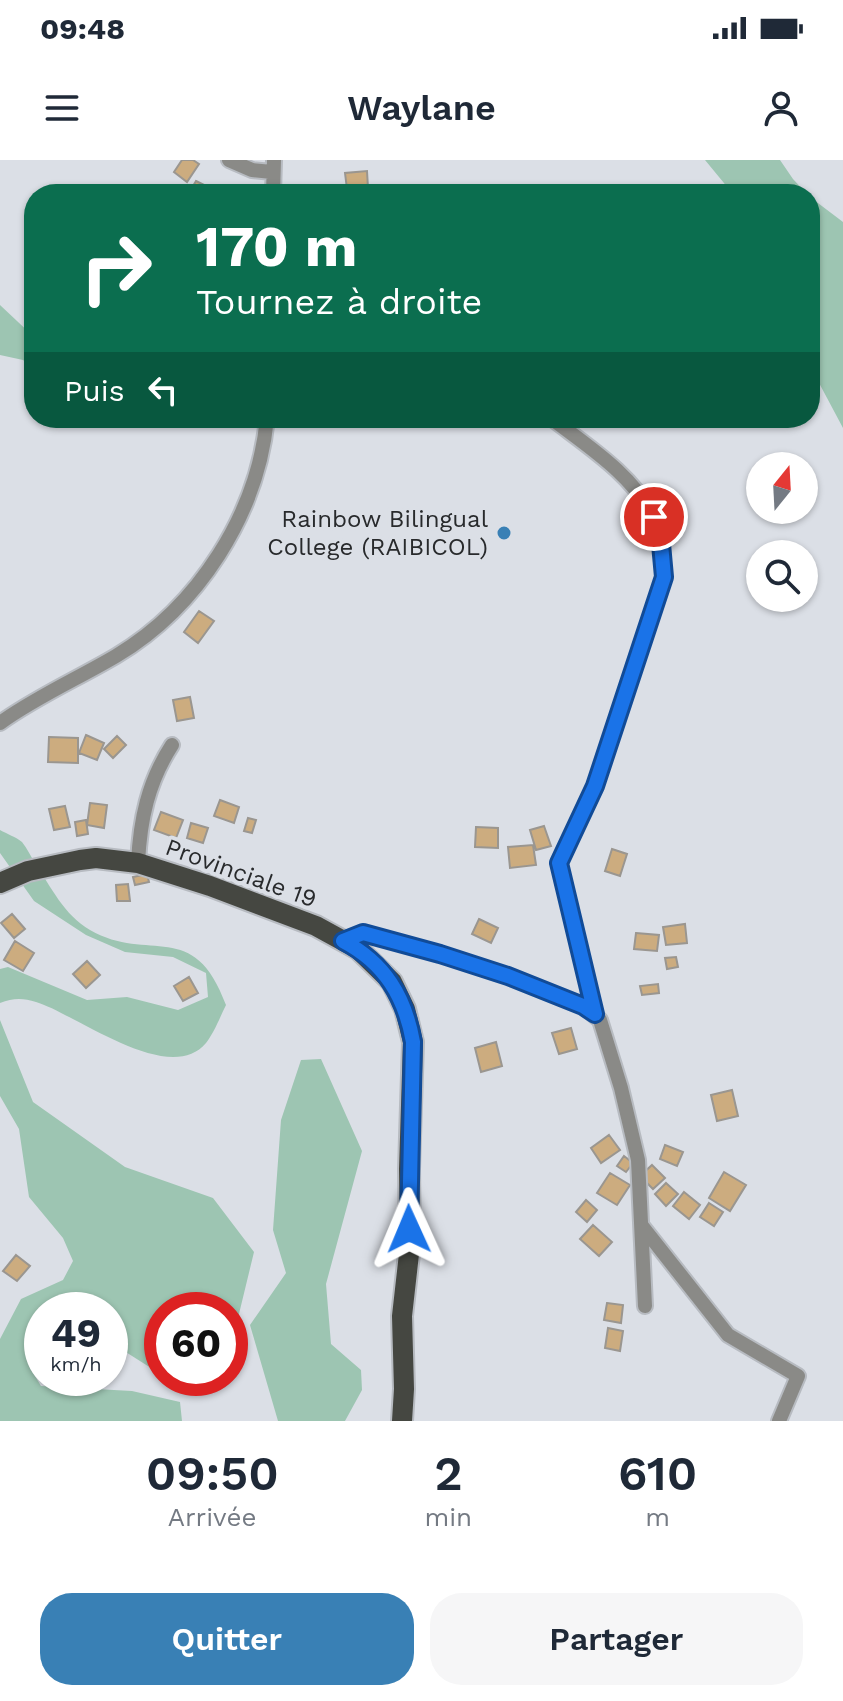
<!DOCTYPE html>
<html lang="fr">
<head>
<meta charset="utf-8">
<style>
	body { margin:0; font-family:"Work Sans",sans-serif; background:#f6f6f7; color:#1f2937; height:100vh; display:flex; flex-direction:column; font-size:30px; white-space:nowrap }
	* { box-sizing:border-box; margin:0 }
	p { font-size:26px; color:#747a83 }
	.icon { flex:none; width:44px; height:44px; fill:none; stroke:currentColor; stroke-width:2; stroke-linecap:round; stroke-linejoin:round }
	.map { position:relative; height:1261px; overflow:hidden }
	.sheet { display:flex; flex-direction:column; background:#fff; flex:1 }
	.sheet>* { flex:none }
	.banner { position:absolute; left:24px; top:24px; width:796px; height:244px; border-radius:32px; box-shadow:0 2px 6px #0004; background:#0b6e4f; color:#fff; overflow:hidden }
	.needle { width:52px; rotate:18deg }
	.tools { position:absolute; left:746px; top:292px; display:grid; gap:16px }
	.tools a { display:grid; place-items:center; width:72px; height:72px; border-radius:50%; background:#fff; box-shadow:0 2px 6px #0004; font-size:40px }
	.speed { position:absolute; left:24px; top:1132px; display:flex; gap:16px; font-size:40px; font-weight:700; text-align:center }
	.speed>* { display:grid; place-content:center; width:104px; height:104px; border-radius:50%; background:#fff; box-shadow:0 2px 6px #0004; line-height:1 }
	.speed small { font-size:20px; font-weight:400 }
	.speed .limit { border:12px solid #d22; background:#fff; color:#111 }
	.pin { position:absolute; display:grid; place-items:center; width:68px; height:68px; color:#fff; margin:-34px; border:4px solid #fff; border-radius:50%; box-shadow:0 2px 8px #0007 }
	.me { position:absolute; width:88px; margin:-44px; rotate:359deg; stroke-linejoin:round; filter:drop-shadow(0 0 6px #0008) }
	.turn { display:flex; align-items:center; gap:28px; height:168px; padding:0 40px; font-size:36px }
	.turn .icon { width:104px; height:104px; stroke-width:2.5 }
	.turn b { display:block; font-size:56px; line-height:68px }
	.then { display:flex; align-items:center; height:76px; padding:0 40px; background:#0003; gap:16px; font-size:30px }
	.eta { display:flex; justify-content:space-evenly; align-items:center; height:136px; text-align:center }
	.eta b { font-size:48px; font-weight:600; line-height:56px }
	.primary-button { display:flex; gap:16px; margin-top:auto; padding:16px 40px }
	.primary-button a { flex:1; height:92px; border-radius:32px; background:#3980b5; color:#fff; font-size:32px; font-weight:600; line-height:92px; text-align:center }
	.primary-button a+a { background:#f6f6f7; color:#1f2937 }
	.status { display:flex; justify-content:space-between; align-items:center; height:56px; padding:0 40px; background:#fff; direction:ltr }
	.status svg { height:22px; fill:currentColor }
	header { display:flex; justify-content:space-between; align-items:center; height:104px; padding:0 40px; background:#fff; font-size:36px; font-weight:600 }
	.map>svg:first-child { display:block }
</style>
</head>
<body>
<div class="status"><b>09:48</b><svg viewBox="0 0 49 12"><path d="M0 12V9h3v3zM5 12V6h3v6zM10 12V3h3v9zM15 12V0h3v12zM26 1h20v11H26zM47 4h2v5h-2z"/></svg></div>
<header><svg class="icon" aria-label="menu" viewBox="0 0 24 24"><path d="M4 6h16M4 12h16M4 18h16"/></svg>Waylane<svg class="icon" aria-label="person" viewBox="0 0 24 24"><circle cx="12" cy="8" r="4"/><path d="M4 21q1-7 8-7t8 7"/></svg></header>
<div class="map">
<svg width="843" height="1261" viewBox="0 0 843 1261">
	<rect width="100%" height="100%" fill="#dbdfe6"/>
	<path fill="#9dc5b2" d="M705,0H780L793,19L807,34H733Z
		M810,37L843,62V268L810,206Z
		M0,145L34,177V208L23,200L0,195Z
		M0,670C7,674 16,677 22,682C27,688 31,697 35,703C51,727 64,755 90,770C149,804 194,757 226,845C220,857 214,873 206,883C169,927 76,854 36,842C23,838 13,838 0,843V809L8,807L87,840L127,837L178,850L208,837L206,813L173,797L125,792L86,775L34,741L0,693Z
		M0,860L33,942L125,1007L213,1038L254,1092L230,1191V1150H162V1215L110,1182V1150H42V1181L38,1184L29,1206L41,1226L132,1231L180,1242L182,1261H0V1179L21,1139L63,1120L73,1101L63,1078L29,1037L19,969L0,936Z
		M321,899L362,991L326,1124L331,1184L361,1210L362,1230L345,1261H278L250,1165L286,1113L273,1070L281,960L301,900Z"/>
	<path fill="#ccac7f" stroke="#9a9690" stroke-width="2" d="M182,0H193L199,4L187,22L174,12Z
		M367,11L368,28L347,29L345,13Z
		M196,21L222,34H196L190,31Z
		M199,451L214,461L198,483L184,472Z
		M190,537L194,558L177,561L173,540Z
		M86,575L104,583L97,600L79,593Z
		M117,576L126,585L113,598L104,589Z
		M49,577L78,578V603L48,602Z
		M220,640L239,647L234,663L214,656Z
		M90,643L107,645L104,668L87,665Z
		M65,646L70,667L54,670L49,649Z
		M161,652L183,660L176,678L154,670Z
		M248,658L256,660L252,673L244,671Z
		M86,660L88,674L77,676L75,662Z
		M191,663L208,668L203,683L187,678Z
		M544,666L551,686L536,690L530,670Z
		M476,667L498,668V688L475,687Z
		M533,685L536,705L510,708L508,687Z
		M612,689L627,694L620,716L605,711Z
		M147,714L149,722L135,725L133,717Z
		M128,724L130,741H117L116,725Z
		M12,754L25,769L14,778L1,763Z
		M479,759L498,768L491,783L472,774Z
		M685,764L687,783L666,785L663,767Z
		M636,773L659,775L657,791L634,789Z
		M15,781L34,793L23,811L4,800Z
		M676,797L678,807L667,809L665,798Z
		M87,801L100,815L86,828L73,814Z
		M189,817L198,833L183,841L174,826Z
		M658,824L659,833L642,835L640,826Z
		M571,868L577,889L559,894L552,873Z
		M496,882L502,906L481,912L475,888Z
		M732,930L738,956L717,961L711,935Z
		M609,975L620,990L601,1003L591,988Z
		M665,985L683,992L677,1006L660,999Z
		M624,996L633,1003L626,1012L617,1006Z
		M652,1005L665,1018L653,1029L640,1016Z
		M724,1012L746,1025L730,1051L709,1038Z
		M610,1013L630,1025L617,1045L597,1033Z
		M666,1023L678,1034L666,1046L655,1034Z
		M684,1032L700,1045L689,1059L673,1046Z
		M586,1040L597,1050L587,1062L576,1052Z
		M709,1043L723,1052L714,1066L700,1057Z
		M593,1065L612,1082L599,1096L580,1079Z
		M16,1095L30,1106L17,1121L3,1111Z
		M607,1143L623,1145L621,1163L604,1160Z
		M608,1168L623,1171L620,1191L605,1188Z"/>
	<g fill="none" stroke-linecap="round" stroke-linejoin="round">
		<defs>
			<path id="street" d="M229,0L252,10L272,12
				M273,34L274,0
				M551,258C587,286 632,314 653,356C662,374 662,397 664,417L595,626L559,703L595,854
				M0,563C36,537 77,519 116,496C198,447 258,354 267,258
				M138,703C140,660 148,622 172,585
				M343,781L363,773L440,794L508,816L583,846L600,860L621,928L638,1000L645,1146
				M642,1066L728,1175L798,1216L779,1261"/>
			<path id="primary" d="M0,723L28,711L80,700L96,698L138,703L210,726L316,766L358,789L392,822L405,849L413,882L409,1009L410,1085L402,1156L404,1229L402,1261"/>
		</defs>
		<use href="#street" stroke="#b7bbc1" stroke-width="18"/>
		<use href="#primary" stroke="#b7bbc1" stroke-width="24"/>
		<use href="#street" stroke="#8a8a87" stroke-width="14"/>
		<use href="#primary" stroke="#454741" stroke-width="20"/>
	</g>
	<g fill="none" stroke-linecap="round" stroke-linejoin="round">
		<defs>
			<path id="route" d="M409,1069L413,882C405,837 385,803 343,781L363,773L440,794L508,816L583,846L595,854L559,703L595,626L664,417L661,384L654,357"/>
		</defs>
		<use href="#route" stroke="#114b97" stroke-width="20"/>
		<use href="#route" stroke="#1a73e8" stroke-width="14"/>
	</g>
	<circle fill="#3980b5" stroke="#dbdfe6" stroke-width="3" cx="504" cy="373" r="8"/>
	<g text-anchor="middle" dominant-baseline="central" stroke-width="8" stroke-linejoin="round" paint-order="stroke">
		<g font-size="24" fill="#282a2c" stroke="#dbdfe6" text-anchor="end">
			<text x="488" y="359">Rainbow Bilingual<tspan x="488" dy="28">College (RAIBICOL)</tspan></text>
		</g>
		<g font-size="24" fill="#282a2c" stroke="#dbdfe6">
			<text transform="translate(241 713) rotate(20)">Provinciale 19</text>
		</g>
	</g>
</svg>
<div class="tools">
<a><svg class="needle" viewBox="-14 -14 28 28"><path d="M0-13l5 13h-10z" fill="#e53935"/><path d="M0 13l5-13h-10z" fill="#747a83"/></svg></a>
<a><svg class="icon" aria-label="search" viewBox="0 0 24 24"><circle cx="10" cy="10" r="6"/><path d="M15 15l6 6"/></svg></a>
</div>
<div class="speed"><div>49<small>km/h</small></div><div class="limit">60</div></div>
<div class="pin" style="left:654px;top:357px;background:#d93025"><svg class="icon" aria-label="arrive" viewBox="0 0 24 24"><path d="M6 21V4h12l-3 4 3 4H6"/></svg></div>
<svg class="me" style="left:409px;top:1069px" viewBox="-20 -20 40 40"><path d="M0-17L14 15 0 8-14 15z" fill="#1a73e8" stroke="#fff" stroke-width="4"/></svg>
<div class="banner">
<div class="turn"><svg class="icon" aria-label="right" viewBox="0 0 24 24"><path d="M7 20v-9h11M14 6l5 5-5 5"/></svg><div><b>170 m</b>Tournez à droite</div></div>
<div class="then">Puis<svg class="icon" aria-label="left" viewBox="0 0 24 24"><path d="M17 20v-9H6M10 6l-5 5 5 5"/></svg></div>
</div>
</div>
<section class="sheet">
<div class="eta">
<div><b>09:50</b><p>Arrivée</p></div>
<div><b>2</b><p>min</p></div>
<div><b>610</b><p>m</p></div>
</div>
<div class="primary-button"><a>Quitter</a><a>Partager</a></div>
</section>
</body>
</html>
